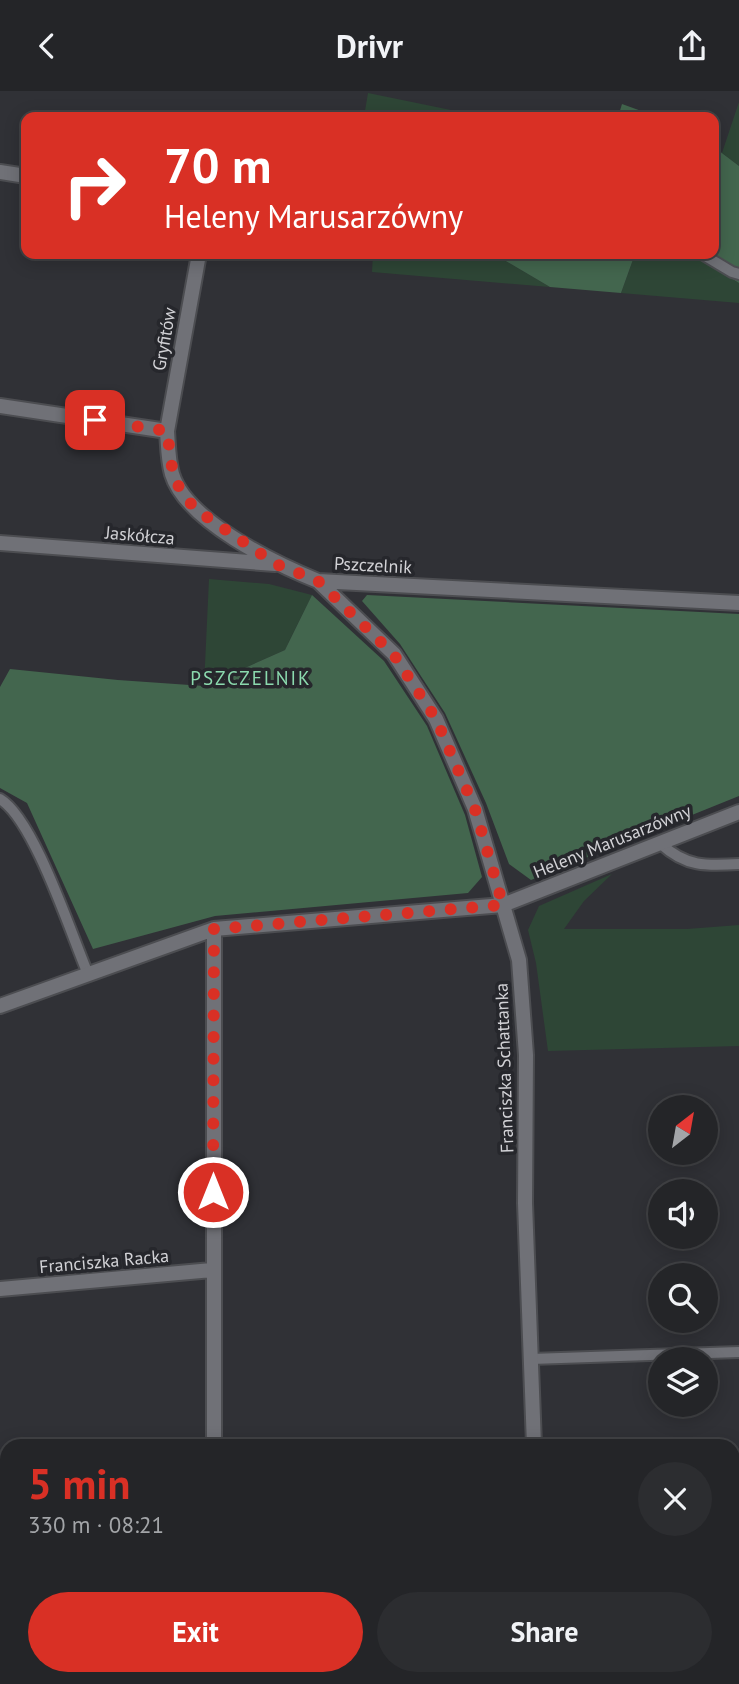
<!DOCTYPE html>
<html lang="en">
<head>
<meta charset="utf-8">
<style>
	body { margin:0; font-family:"PT Sans",sans-serif; background:#2c2d30; color:#f1f3f6; height:100vh; display:flex; flex-direction:column; font-size:26px; white-space:nowrap }
	* { box-sizing:border-box; margin:0 }
	p { font-size:23px; color:#a3a5a8 }
	.icon { flex:none; width:38px; height:38px; fill:none; stroke:currentColor; stroke-width:2; stroke-linecap:round; stroke-linejoin:round }
	.map { position:relative; flex:1; overflow:hidden }
	.drawer { position:absolute; left:0px; top:1348px; width:740px; height:247px; display:flex; flex-direction:column; background:#242528; border-radius:21px 21px 0 0; box-shadow:0 4px 18px #0003,0 0 0 2px #414245 }
	.drawer>* { flex:none }
	.hud { position:absolute; left:21px; top:21px; width:698px; height:147px; border-radius:14px; box-shadow:0 4px 18px #0003,0 0 0 2px #414245; background:#d93025; color:#fff; overflow:hidden }
	.needle { width:46px; rotate:31deg }
	.buttons { position:absolute; left:648px; top:1004px; display:grid; gap:14px }
	.buttons a { display:grid; place-items:center; width:70px; height:70px; border-radius:50%; background:#242528; box-shadow:0 4px 18px #0003,0 0 0 2px #414245; font-size:35px }
	.pin { position:absolute; display:grid; place-items:center; width:60px; height:60px; color:#fff; margin:-30px; border-radius:14px; box-shadow:0 4px 10px #0006 }
	.me { position:absolute; width:77px; margin:-38px; rotate:0deg; stroke-linejoin:round; filter:drop-shadow(0 0 5px #0008) }
	.turn { display:flex; align-items:center; gap:24px; height:147px; padding:0 28px; font-size:32px }
	.turn .icon { width:91px; height:91px; stroke-width:2.5 }
	.turn b { display:block; font-size:49px; line-height:60px }
	.round { display:grid; place-items:center; flex:none; width:74px; height:74px; border-radius:37px; background:#2c2d30 }
	.overview { display:flex; align-items:center; justify-content:space-between; height:119px; padding:0 28px }
	h1 { font-size:42px; font-weight:700; line-height:52px; color:#d93025 }
	.cta { display:flex; gap:14px; margin-top:auto; padding:14px 28px }
	.cta a { flex:1; height:80px; border-radius:42px; background:#d93025; color:#fff; font-size:28px; font-weight:700; line-height:80px; text-align:center }
	.cta a+a { background:#2c2d30; color:#f1f3f6 }
	header { display:flex; justify-content:space-between; align-items:center; height:91px; padding:0 28px; background:#242528; font-size:32px; font-weight:700 }
	.map>svg:first-child { display:block }
</style>
</head>
<body>
<header><svg class="icon" aria-label="back" viewBox="0 0 24 24"><path d="M15 5l-7 7 7 7"/></svg>Drivr<svg class="icon" aria-label="share" viewBox="0 0 24 24"><path d="M12 15V3M7 8l5-5 5 5M5 13v7h14v-7"/></svg></header>
<div class="map">
<svg width="739" height="1593" viewBox="0 0 739 1593">
	<rect width="100%" height="100%" fill="#303136"/>
	<path fill="#2e4636" d="M368,2L485,26H364Z
		M739,11V75L722,62Z
		M373,163H494L550,196L372,181Z
		M635,163H692L739,192V212L621,202Z
		M209,488L269,493L312,504L285,559L204,595Z
		M612,783L584,810L564,838H687L739,834V955L548,960L536,872L528,839L539,815Z
		M7,1477V1565L0,1567V1478Z
		M141,1587H243L205,1593H146Z"/>
	<path fill="#43664e" d="M622,13L658,26H618Z
		M714,56L739,75V192L692,163H714Z
		M494,163H635L621,202L550,196Z
		M312,504L384,570L427,635L465,724L482,786L468,802L215,825L93,858L27,712L0,697V596L10,578L118,589L204,595L285,559Z
		M367,504L739,523V705L531,789L509,773L486,712L445,622L400,553L362,510Z
		M7,1565V1587H141L146,1593H0V1567Z"/>
	<g fill="none" stroke-linecap="round" stroke-linejoin="round">
		<defs>
			<path id="service" d="M702,163L732,181L739,183
				M0,708C34,728 71,843 88,883
				M661,753C686,776 706,775 739,773
				M531,1268L739,1261
				M733,1380L739,1379"/>
			<path id="minor" d="M0,81L26,85
				M0,315L167,340C168,353 168,369 172,383C186,430 276,473 318,490L739,512
				M167,340L199,163
				M0,452L275,473
				M318,490L394,563L436,628L475,718L519,869L526,964L525,1112L534,1354
				M214,838V1354
				M0,915L214,838L503,814L739,721
				M0,1198L212,1179"/>
		</defs>
		<use href="#service" stroke="#4c4d51" stroke-width="14"/>
		<use href="#minor" stroke="#4c4d51" stroke-width="18"/>
		<use href="#service" stroke="#707177" stroke-width="10"/>
		<use href="#minor" stroke="#707177" stroke-width="14"/>
	</g>
	<g fill="none" stroke-linecap="round" stroke-linejoin="round">
		<path stroke="#d93025" stroke-width="12" stroke-dasharray="0 21.6" d="M95,329L167,340L173,384L184,406L201,422L276,473L318,490L394,564L436,628L475,718L503,814L214,838L213,1101"/>
	</g>
	<g text-anchor="middle" dominant-baseline="central" stroke-width="7" stroke-linejoin="round" paint-order="stroke">
		<g font-size="18" fill="#d2d2d6" stroke="#26272c">
			<text transform="translate(164 248) rotate(-80)">Gryfitów</text>
			<text transform="translate(140 444) rotate(5)">Jaskółcza</text>
			<text transform="translate(373 474) rotate(3)">Pszczelnik</text>
			<text transform="translate(612 750) rotate(-22)">Heleny Marusarzówny</text>
			<text transform="translate(504 977) rotate(-92)">Franciszka Schattanka</text>
			<text transform="translate(104 1170) rotate(-5)">Franciszka Racka</text>
		</g>
		<g font-size="19" letter-spacing="2" fill="#8bdaae" stroke="#26272c">
			<text x="251" y="587">PSZCZELNIK</text>
		</g>
	</g>
</svg>
<div class="buttons">
<a><svg class="needle" viewBox="-14 -14 28 28"><path d="M0-13l5 13h-10z" fill="#e53935"/><path d="M0 13l5-13h-10z" fill="#a3a5a8"/></svg></a>
<a><svg class="icon" aria-label="sound" viewBox="0 0 24 24"><path d="M4 9h4l5-4v14l-5-4H4zM17 9q2 3 0 6"/></svg></a>
<a><svg class="icon" aria-label="search" viewBox="0 0 24 24"><circle cx="10" cy="10" r="6"/><path d="M15 15l6 6"/></svg></a>
<a><svg class="icon" aria-label="layers" viewBox="0 0 24 24"><path d="M12 4l9 5-9 5-9-5zM3 14l9 5 9-5"/></svg></a>
</div>
<div class="pin" style="left:95px;top:329px;background:#d93025"><svg class="icon" aria-label="arrive" viewBox="0 0 24 24"><path d="M6 21V4h12l-3 4 3 4H6"/></svg></div>
<svg class="me" style="left:213px;top:1101px" viewBox="-20 -20 40 40"><circle r="17" fill="#d93025" stroke="#fff" stroke-width="3"/><path d="M0-11L8 9 0 5-8 9z" fill="#fff"/></svg>
<div class="hud">
<div class="turn"><svg class="icon" aria-label="right" viewBox="0 0 24 24"><path d="M7 20v-9h11M14 6l5 5-5 5"/></svg><div><b>70 m</b>Heleny Marusarzówny</div></div>
</div>
<section class="drawer">
<div class="overview"><div><h1>5 min</h1><p>330 m · 08:21</p></div><a class="round"><svg class="icon" aria-label="close" viewBox="0 0 24 24"><path d="M6 6l12 12M18 6L6 18"/></svg></a></div>
<div class="cta"><a>Exit</a><a>Share</a></div>
</section>
</div>
</body>
</html>
